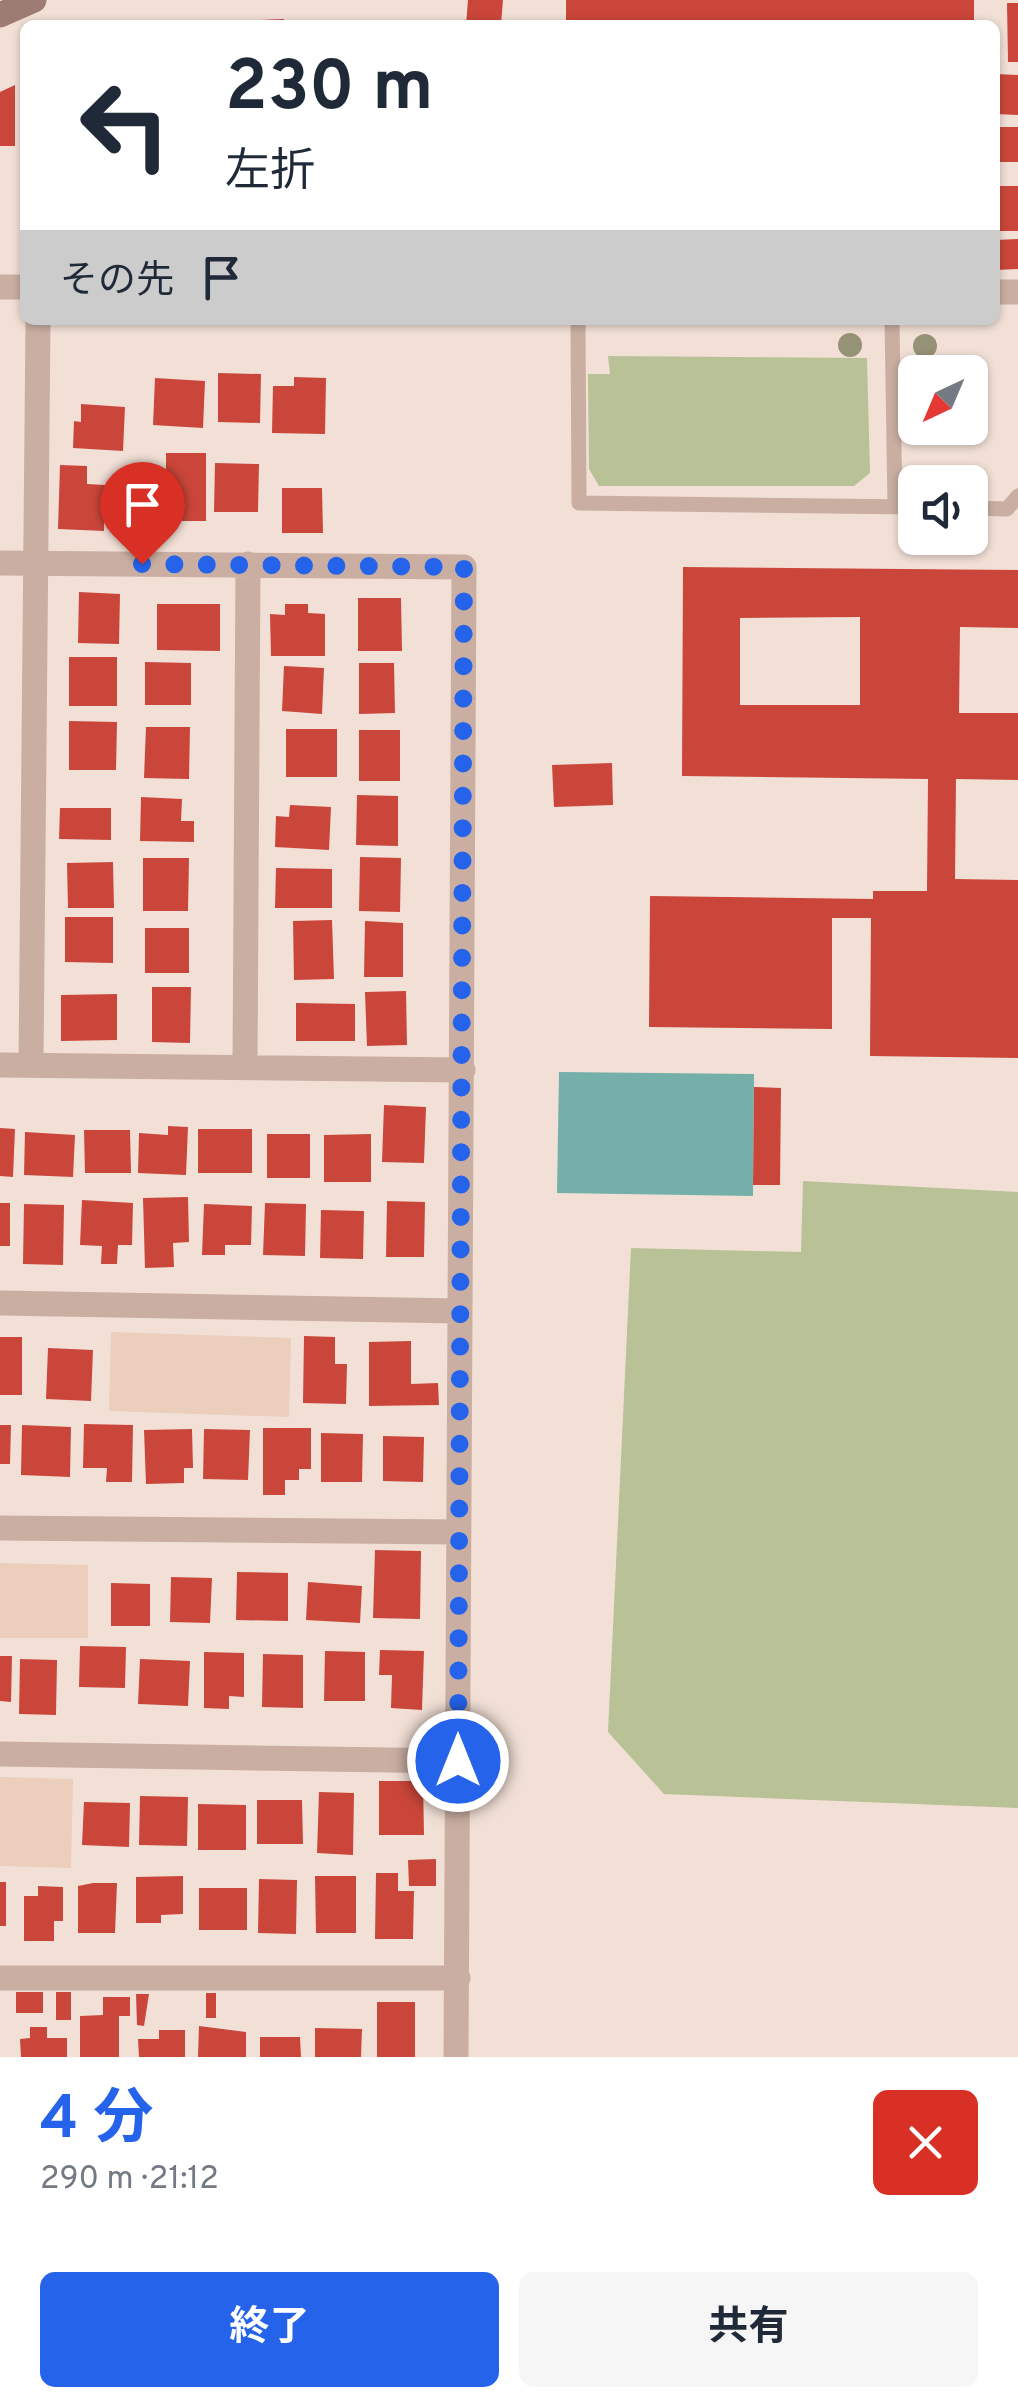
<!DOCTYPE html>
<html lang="ja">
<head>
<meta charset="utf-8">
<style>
	body { margin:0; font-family:Overpass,"Noto Sans JP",sans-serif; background:#f6f6f7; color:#1f2937; height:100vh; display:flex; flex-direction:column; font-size:38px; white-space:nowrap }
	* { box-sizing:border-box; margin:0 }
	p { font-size:32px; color:#747a83 }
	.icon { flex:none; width:55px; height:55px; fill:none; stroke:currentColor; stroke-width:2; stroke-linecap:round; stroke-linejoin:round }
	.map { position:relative; height:2057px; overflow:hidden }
	.side { display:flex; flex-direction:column; background:#fff; flex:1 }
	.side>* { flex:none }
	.hud { position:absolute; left:20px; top:20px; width:980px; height:305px; border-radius:15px; box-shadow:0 2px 8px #0004; background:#fff; color:#1f2937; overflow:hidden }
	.needle { width:65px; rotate:224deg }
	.buttons { position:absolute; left:898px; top:355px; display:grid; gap:20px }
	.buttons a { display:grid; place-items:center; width:90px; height:90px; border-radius:15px; background:#fff; box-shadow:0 2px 8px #0004; font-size:50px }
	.pin { position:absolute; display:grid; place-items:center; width:85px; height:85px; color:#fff; margin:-102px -42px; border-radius:50% 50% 50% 0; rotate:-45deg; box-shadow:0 0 10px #0007 }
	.pin .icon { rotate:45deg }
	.me { position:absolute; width:110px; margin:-55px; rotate:0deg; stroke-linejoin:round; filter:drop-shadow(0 0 8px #0008) }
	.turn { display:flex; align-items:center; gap:35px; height:210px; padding:0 40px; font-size:45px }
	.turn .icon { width:130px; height:130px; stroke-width:2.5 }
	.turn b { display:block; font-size:70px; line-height:85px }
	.then { display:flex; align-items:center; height:95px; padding:0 40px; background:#0003; gap:20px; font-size:38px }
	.round { display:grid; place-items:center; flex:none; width:105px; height:105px; border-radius:15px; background:#f6f6f7 }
	.overview { display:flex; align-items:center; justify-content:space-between; height:170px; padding:0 40px }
	h1 { font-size:60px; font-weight:700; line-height:75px; color:#2563eb }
	.action { display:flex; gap:20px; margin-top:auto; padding:20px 40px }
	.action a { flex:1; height:115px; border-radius:15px; background:#2563eb; color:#fff; font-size:40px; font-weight:700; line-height:115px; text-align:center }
	.action a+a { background:#f6f6f7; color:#1f2937 }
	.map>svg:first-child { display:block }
</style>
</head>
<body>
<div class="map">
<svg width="1018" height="2057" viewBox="0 0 1018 2057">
	<rect width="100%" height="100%" fill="#f2e0d6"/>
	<path fill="#b9c196" d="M608,356L867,358L870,473L854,486H599L589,469L588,374H610Z
		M803,1181L1018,1192V1808L664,1794L608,1732L631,1248L801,1252Z"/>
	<path fill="#ebcebc" d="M111,1332L291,1338L289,1417L109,1411Z
		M0,1563L88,1565V1638H0Z
		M0,1777L73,1779L71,1868L0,1866Z"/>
	<path fill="#74b0a9" d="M559,1072L754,1074L753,1196L557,1193Z"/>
	<path fill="#cb463a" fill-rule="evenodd" d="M468,0H503L501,25H466Z
		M566,0H974V25H566Z
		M1007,3H1018V62H1008Z
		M284,19V25H206V22Z
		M995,74L1018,75V115L995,114Z
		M15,85V146H0V92Z
		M995,127H1018V162H995Z
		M995,186H1018V231H995Z
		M1018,239V269L995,270V240Z
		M218,373L261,374L260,423L218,422Z
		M294,377L326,378L325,434L272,433L273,386H294Z
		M155,378L205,381L203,428L153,425Z
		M81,404L125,407L123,451L73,448L74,421L81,422Z
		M166,453H206V521H166V501H155V474H166Z
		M215,463L259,464L258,512H214Z
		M60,465L87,466V484L105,485L104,531L58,529Z
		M282,488H322L323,533H282Z
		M683,567L1018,570V628L960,627L959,713H1018V780L956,779L955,879L1018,880V1058L870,1056L871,918H832V1029L649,1027L650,896L873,899V891H927L928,779L682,776ZM860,617V705H740V618Z
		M79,592L120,594L119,644L78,643Z
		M358,598H401L402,651H358Z
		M157,604H220V651L157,650Z
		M285,604H308V613L325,614V656H271L270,614L285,615Z
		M69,657H117V706H69Z
		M145,662L191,663V705H145Z
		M359,663H394L395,713L359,714Z
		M284,666L324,668L322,714L282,711Z
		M69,721L117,722L116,770H69Z
		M146,727H190L189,779L144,778Z
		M286,729H337V777H286Z
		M359,730H400V781H359Z
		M612,763L613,805L554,807L552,765Z
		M357,795L398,796V846L356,845Z
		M141,797L182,799L181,821H194V842L140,841Z
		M290,805L331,807L329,850L275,847L276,816L289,817Z
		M60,808H111V840L59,839Z
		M360,857L401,858L400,912L359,911Z
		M143,858H189L188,911H143Z
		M113,862L114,908H68L67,863Z
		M276,868L332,869V908H275Z
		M65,917H113V963L65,962Z
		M332,920L334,979L294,980L293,921Z
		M365,921L403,923V977H364Z
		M145,928H189V973H145Z
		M152,987H191L190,1043L152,1042Z
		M406,991L407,1045L367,1046L365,992Z
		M117,994V1040L61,1041V995Z
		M296,1003L355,1004V1041H296Z
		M754,1087L781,1088L780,1185H753Z
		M384,1105L426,1107L424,1163L382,1162Z
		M168,1126L188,1127L186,1175L138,1173L139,1133L168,1135Z
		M0,1128L15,1129L13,1177L0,1176Z
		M198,1129H252V1173H198Z
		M84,1130H130L131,1173H85Z
		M25,1132L75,1135L73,1177L24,1175Z
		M267,1134H310V1178H267Z
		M371,1134V1182H324V1135Z
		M188,1197L189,1242L173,1243L174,1267L145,1268L143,1198Z
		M82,1200L133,1203L132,1245H118L117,1264H101L102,1246L80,1245Z
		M387,1201L425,1202L424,1257H386Z
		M0,1203H10V1246H0Z
		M265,1203L306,1204L305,1256L263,1255Z
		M24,1204L64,1205L63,1265L23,1264Z
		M204,1204L252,1206L251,1245H225V1255H202Z
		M321,1210L364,1211L363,1259L320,1258Z
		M304,1336L335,1337V1364H347L346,1404L303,1403Z
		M0,1337H22V1395H0Z
		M411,1341V1384L438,1383L439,1405L369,1406V1342Z
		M48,1348L93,1350L91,1401L46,1399Z
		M84,1424L133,1425L132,1482H106L107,1468H83Z
		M0,1425H11L10,1464H0Z
		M22,1425L71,1427L70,1477L21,1475Z
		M263,1428H311V1469H299V1480H285V1495H263Z
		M192,1429L193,1468H184V1483L146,1484L144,1430Z
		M204,1429L250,1430L248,1480L203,1479Z
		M321,1433L363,1434L362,1482H321Z
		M383,1436L424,1437L423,1482L383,1481Z
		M375,1550L421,1551L420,1619L373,1618Z
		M237,1572L288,1573V1621L236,1620Z
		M171,1577L212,1578L210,1623L170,1622Z
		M308,1582L362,1586L360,1623L306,1620Z
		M111,1583L150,1584V1626H111Z
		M80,1646L126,1647L125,1688L79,1687Z
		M380,1650L424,1651L422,1710L391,1708L392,1675H379Z
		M325,1651L365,1652V1701H324Z
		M204,1652L244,1653V1697L229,1696V1709L204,1708Z
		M263,1654L303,1655V1708L262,1707Z
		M0,1656H12L11,1702L0,1701Z
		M20,1659L57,1660L56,1715L19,1714Z
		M140,1659L190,1661L188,1706L138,1704Z
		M379,1781H423L424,1835H379Z
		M319,1792L354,1793L353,1855L317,1853Z
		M140,1796L188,1797L187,1846L139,1845Z
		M257,1800H302L303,1844H257Z
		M84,1802L130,1803L129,1847L82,1845Z
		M198,1804L246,1805V1850H198Z
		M436,1859V1886H409L408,1860Z
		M376,1873H398V1891H414L413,1939H375Z
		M183,1876V1914L161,1915V1923H136V1877Z
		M315,1876H356V1933H316Z
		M259,1879L297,1880L296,1934L258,1933Z
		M0,1882H6V1926H0Z
		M93,1883H117L115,1933H78V1886Z
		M38,1886L63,1887V1921H54V1941H24V1896H38Z
		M199,1888H247V1930H199Z
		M16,1992H43V2013H16Z
		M56,1992H71V2020H56Z
		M206,1993H216V2018H206Z
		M136,1994H149L144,2026L137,2025Z
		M103,1997H130V2016H119V2057H80V2016L103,2015Z
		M377,2002H415V2057H377Z
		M199,2026L246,2032V2057H198Z
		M30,2027H47V2038H67V2057H21L20,2039L30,2038Z
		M315,2028L362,2029L361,2057H315Z
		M159,2030H185V2057H139L138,2039H159Z
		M260,2037H300L301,2057H260Z"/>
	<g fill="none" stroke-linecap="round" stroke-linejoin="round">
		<path stroke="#caaea2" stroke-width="15" d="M578,320L579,503L915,507
			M892,320L895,507
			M970,508L1007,509L1018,496"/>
		<path stroke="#caaea2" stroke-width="25" d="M0,287H25
			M995,292H1018
			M0,563L464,567L456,2057
			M31,1064L38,320
			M0,1065L463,1070
			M245,1067L248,564
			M0,1303L459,1311
			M0,1528L459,1532
			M0,1754L458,1761
			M0,1978H458"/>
		<path stroke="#9d7c73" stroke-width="25" d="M0,15L34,0"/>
	</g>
	<g fill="#969276">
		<circle cx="850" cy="345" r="12"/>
		<circle cx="925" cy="346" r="12"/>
	</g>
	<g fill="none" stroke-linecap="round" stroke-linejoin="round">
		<path stroke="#2563eb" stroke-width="18" stroke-dasharray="0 32.4" d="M142,564L464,567L458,1761"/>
	</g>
</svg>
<div class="buttons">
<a><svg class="needle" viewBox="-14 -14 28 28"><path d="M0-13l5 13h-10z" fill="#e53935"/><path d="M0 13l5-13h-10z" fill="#747a83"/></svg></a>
<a><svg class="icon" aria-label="sound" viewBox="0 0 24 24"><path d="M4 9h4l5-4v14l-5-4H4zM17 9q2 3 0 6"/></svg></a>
</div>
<div class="pin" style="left:142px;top:564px;background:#d93025"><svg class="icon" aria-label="arrive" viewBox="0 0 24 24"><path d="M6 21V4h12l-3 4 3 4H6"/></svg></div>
<svg class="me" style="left:458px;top:1761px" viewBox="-20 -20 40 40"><circle r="17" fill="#2563eb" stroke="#fff" stroke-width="3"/><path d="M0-11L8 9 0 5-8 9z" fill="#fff"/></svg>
<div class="hud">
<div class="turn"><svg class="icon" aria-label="left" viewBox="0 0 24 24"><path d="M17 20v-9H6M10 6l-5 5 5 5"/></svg><div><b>230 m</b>左折</div></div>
<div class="then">その先<svg class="icon" aria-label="arrive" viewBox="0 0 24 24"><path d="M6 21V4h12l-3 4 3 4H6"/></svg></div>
</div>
</div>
<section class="side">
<div class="overview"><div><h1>4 分</h1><p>290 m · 21:12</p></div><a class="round" style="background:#d93025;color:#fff"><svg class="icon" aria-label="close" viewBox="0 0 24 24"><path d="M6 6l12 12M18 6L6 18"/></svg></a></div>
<div class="action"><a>終了</a><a>共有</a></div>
</section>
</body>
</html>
